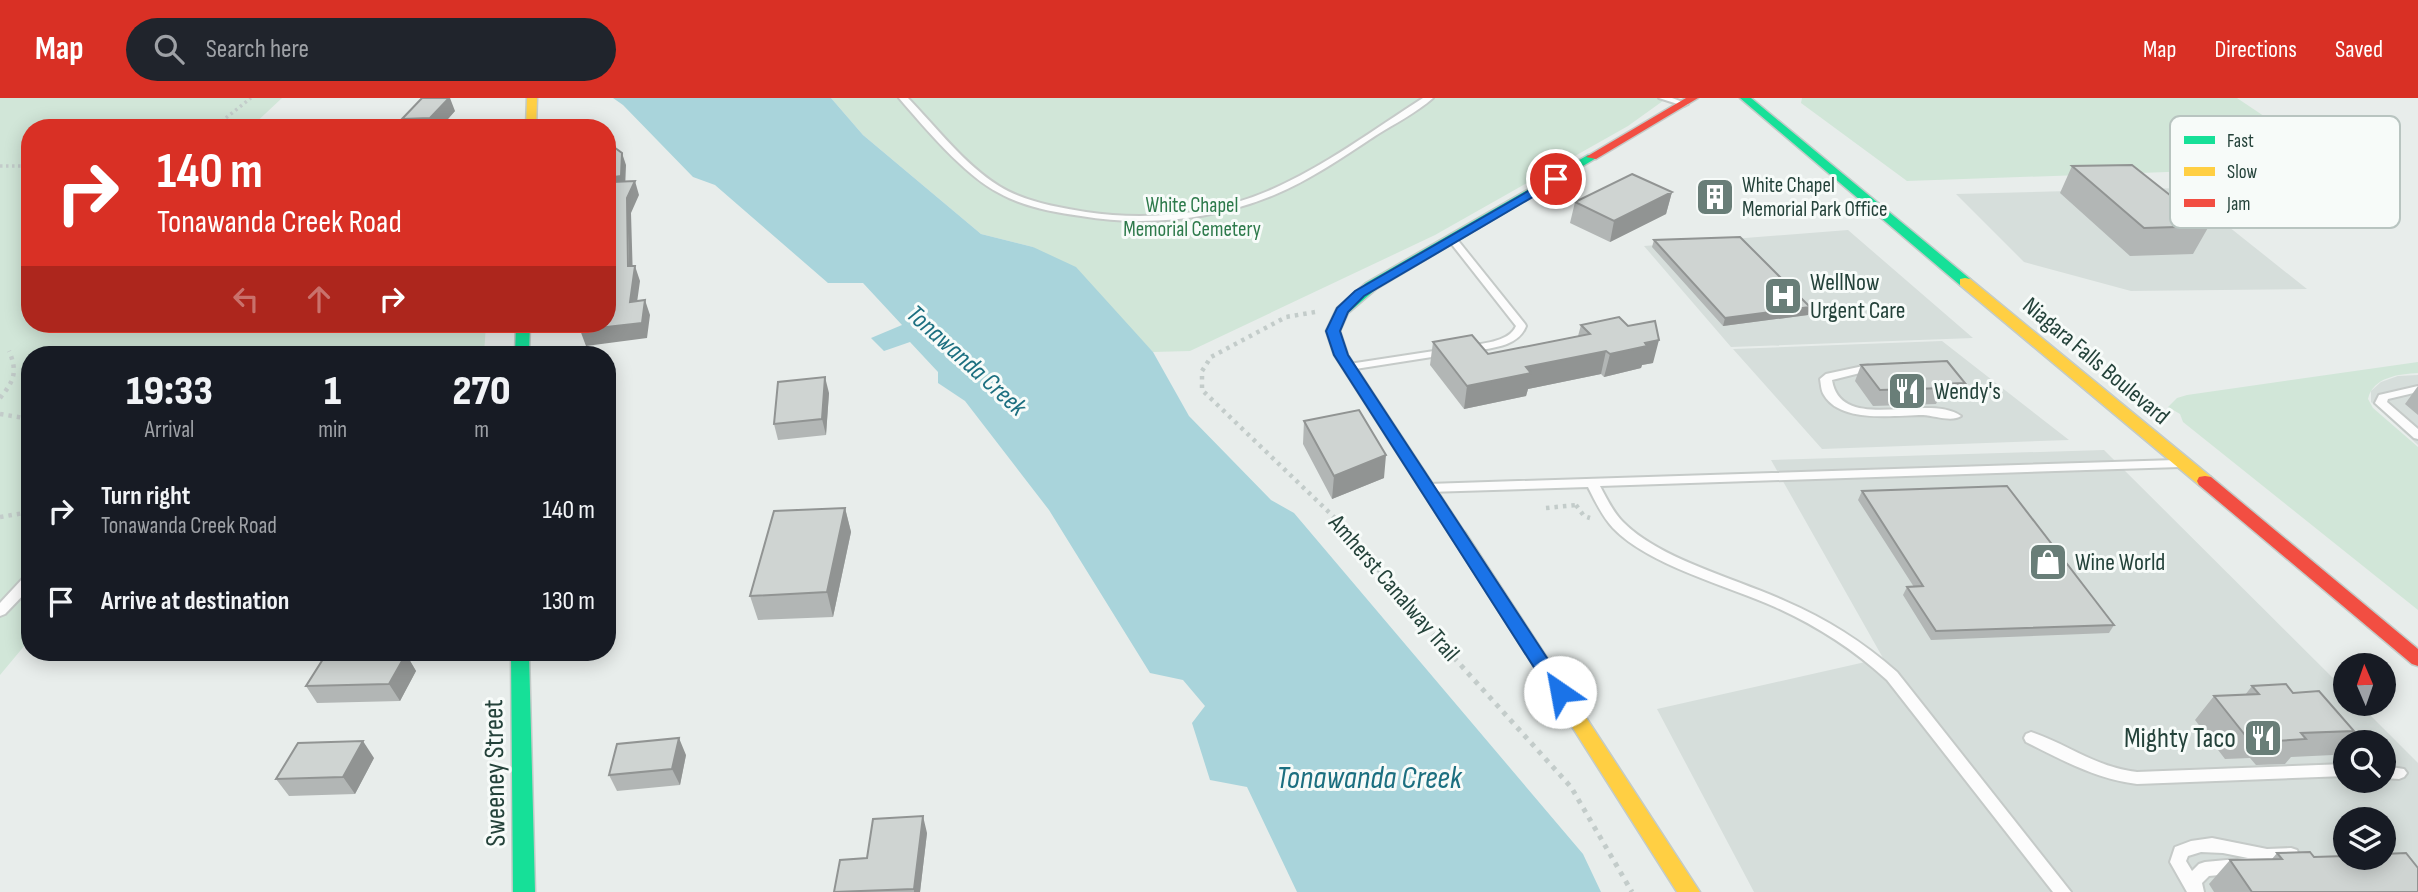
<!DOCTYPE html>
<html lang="en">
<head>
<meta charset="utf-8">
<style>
	body { margin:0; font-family:"Sofia Sans Condensed",sans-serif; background:#20242c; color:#f1f3f6; height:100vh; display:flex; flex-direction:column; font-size:26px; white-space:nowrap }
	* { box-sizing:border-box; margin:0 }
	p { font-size:23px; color:#9ea1a6 }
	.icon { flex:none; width:38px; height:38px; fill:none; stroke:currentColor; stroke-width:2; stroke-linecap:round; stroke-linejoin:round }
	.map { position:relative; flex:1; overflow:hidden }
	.sheet { position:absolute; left:21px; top:248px; width:595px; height:315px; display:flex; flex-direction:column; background:#171b24; border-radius:28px; box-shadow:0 4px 18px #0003 }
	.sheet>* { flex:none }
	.hud { position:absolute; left:21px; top:21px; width:595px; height:214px; border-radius:28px; box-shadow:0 4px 18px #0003; background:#d93025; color:#fff; overflow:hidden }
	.needle { width:46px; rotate:358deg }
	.buttons { position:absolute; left:2333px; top:555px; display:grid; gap:14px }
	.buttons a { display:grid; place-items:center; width:63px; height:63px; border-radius:50%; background:#171b24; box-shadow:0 4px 18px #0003; font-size:35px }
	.pin { position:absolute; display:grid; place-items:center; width:60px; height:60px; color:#fff; margin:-30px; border:4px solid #fff; border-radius:50%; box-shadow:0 2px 7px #0007 }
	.me { position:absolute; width:77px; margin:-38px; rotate:327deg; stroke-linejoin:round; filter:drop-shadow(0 0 5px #0008) }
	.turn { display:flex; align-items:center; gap:24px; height:147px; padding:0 21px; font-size:32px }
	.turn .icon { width:91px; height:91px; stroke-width:2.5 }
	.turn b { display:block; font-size:49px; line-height:60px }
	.lanes { display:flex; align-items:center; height:66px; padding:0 21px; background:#0003; justify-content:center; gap:35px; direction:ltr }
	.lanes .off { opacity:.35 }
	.eta { display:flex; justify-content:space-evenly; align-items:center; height:119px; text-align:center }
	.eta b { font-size:42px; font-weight:800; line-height:49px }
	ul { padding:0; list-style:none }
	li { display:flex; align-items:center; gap:21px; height:91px; padding:0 21px }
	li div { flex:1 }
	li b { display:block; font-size:26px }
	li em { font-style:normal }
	header { display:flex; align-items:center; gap:42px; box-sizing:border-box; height:98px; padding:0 35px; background:#d93025; color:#fff }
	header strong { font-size:33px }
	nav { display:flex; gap:38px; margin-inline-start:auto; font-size:24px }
	.search { width:490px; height:63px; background:#20242c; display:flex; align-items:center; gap:18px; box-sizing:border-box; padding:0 24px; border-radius:38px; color:#9ea1a6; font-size:26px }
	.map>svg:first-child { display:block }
</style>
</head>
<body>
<header>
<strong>Map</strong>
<div class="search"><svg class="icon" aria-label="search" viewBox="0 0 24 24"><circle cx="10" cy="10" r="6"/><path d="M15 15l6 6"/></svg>Search here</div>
<nav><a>Map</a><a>Directions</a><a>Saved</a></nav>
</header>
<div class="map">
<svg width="2418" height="794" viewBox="0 0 2418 794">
	<rect width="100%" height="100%" fill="#e8edeb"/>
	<path fill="#d6dedb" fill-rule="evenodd" d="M2180,90L2307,191L2131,193L2024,164L1956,96Z
		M1848,132L1973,240L1731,249L1644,148Z
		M1942,243L2069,342L1822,351L1733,251Z
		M2418,277V347L2371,304V293L2381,284L2398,278Z
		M2104,352L2345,592V606H2359L2418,665V794H1754L1657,611L1883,560L1771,362ZM2345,644H2384V682H2345ZM2345,721H2384V760H2345Z"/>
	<path fill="#d1e6d8" d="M0,0H282L250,30H30V226H486L484,257H30V541L0,577Z
		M831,0H1667L1628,28L1435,137L1190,253L1153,254L1122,222L1033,149L981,136L863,37Z
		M1802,0H2237L2338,68L1907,83L1801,5Z
		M2418,264V275C2399,276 2373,279 2368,301L2373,310L2418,349V512L2183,324L2180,316L2168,309L2177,300L2187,297Z"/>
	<path fill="#a9d4db" d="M613,0H831L863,37L981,136L1033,149L1076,169L1153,254L1189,318L1271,402L1294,415L1583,756L1601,794H1297L1247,689L1210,682L1192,625L1205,608L1183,582L1150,575L1049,412L965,303L938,285V274L910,244L884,253L871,240L902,227L863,185H828L715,87L693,79L623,7Z"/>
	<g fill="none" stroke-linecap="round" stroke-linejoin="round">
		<defs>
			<path id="lane" d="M899,0H908C937,30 964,66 999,88C1025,104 1057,109 1086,114C1146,123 1212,117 1268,93C1324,69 1373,32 1423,0H1433C1416,15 1394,26 1375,38C1343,59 1310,82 1274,97C1214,122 1145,129 1081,118C1053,114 1024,109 999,95C965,78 924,29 899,0Z
				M1659,0H1672L1688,6L1684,8Z
				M1453,139L1456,140L1525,226L1526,228C1518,250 1488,250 1468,254L1464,253L1463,251L1464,249C1480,245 1509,245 1516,228L1450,144V140Z
				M1447,251L1452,254L1451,256L1349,272L1344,269L1349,266Z
				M1868,267L1873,270L1872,272L1832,282C1841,337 1928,294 1961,318C1952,324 1935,318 1923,317C1896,317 1841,326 1824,297C1821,293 1821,286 1820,281L1826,276Z
				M2418,288V294L2388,301L2387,304L2418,331V341L2414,340L2375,305L2379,297Z
				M2176,362L2180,363L2182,366L2180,369L1600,388C1607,401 1613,414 1623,424C1659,461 1737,481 1785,503C1827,521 1863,544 1897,574L2071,794H2053L1887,582C1853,551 1817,528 1775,509C1728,488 1648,467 1613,430C1602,418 1595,403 1588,389L1428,394L1422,390L1428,386Z
				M30,476V490L5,516L0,518V505L25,478Z
				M2031,634C2070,647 2092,668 2137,674L2345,666V678L2137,686C2096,681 2062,662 2026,644L2024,640L2026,636Z
				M2384,668L2404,671L2407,675L2404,679L2399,681L2384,680Z
				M2212,740L2267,751L2291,750L2297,752L2299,757L2297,762L2269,765L2250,774L2209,778L2202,785L2204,794H2187L2170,764L2175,749L2191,743ZM2201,754L2223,755L2248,760L2205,764L2199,766L2192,773L2186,763L2188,758Z"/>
			<path id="fast" d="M1740,0H1751L1970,181V187H1960Z
				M1588,57L1598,59L1376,191L1348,215L1340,233L1348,257L1467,438L1459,444L1453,442L1334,257L1326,233L1337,210L1366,185Z
				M516,226H530L529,257H515Z
				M511,555H529L535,794H513Z"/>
			<path id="slow" d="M527,0H537L536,30H526Z
				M1965,180L1970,181L2211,379L2213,383L2211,387H2199L1960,187V181Z
				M1459,432L1465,434L1700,794H1677L1451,438Z"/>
			<path id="jam" d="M1686,0H1698L1596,61L1586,59Z
				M2205,378L2211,379L2418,551V568L2412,566L2199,387L2197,383L2199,379Z"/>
		</defs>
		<use href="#lane" stroke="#c5cac8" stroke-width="4"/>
		<use href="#fast" stroke="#c3cbc8" stroke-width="3"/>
		<use href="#slow" stroke="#c3cbc8" stroke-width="3"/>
		<use href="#jam" stroke="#c3cbc8" stroke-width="3"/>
		<path stroke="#c3ccca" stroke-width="3.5" stroke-dasharray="2.5 3.5" stroke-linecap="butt" d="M198,30L222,23L251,0
			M0,68H30"/>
		<path stroke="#c3ccca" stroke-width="4.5" stroke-dasharray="3.5 5" stroke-linecap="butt" d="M1315,214L1286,219L1211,259L1202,273V292L1362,446L1374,465
			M0,300C14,283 18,274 9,253
			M0,316L30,321
			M1576,407L1584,418L1590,420
			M1546,410L1576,407
			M0,419L30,414"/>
		<path stroke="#c3ccca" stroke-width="5" stroke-dasharray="4.5 6" stroke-linecap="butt" d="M1373,463L1391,490L1571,689L1632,794"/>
		<use href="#lane" fill="#fcfcfc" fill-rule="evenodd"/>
		<use href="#fast" fill="#16e098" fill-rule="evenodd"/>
		<use href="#slow" fill="#ffcf43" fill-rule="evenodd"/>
		<use href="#jam" fill="#f24e42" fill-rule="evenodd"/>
	</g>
	<path fill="#b2b6b5" d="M455,13L440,30H405L402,21Z
		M2072,68L2209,128L2193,156L2130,158L2060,95Z
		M1672,94L1666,116L1610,144L1570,125L1575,104Z
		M1654,142L1810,209L1808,217L1723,228L1652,149Z
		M1581,227L1653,265L1642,267L1641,270L1604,279L1601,276L1528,291L1526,298L1464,311L1430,267L1433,244L1488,256L1578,238Z
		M1861,267L1965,285L1958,301L1938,302L1936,306L1873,308L1855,283Z
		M2418,288V317L2405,306Z
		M829,295L826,337L778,342L774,326Z
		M1304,323L1384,380L1332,401L1303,346Z
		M1862,393L2114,527L2109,535L1931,542L1903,497L1907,489H1914L1858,402Z
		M845,410L851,434L833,519L758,522L750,498Z
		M406,556L416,573L400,603L317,605L306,588Z
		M2252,588L2293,595L2354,633L2333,657L2291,659L2285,666L2256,667L2250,660L2225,661L2195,622L2214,598L2245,597Z
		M686,657L680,687L617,693L609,677Z
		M374,660L355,696L289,698L276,681Z
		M927,735L920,794H834L867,760Z
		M2277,755L2314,759L2418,794H2214L2209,786L2230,762L2272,761Z"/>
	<path fill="#919493" d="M449,0H450L455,13L440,30H434L430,20Z
		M622,55L626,67L625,91L607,93V80Z
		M635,83L639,97L631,115L633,182L635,168L640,183L635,219L630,204L627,100Z
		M1672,94L1666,116L1610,144L1614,123Z
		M607,137H612L617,151L607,153Z
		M645,202L650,217L647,240L586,248L580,232Z
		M1810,209L1808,217L1723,228L1725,220Z
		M1659,242L1653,265L1642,267L1641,270L1604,279L1610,256L1645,245Z
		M1606,253L1601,276L1528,291L1526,298L1464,311L1467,288L1526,269Z
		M825,279L829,295L826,337L822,321Z
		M1386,357L1384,380L1332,401L1334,378Z
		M845,410L851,434L833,519L827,494Z
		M406,556L416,573L400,603L389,586Z
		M679,640L686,657L680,687L672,671Z
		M363,643L374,660L355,696L343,679Z
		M923,718L927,735L920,794H914V791Z"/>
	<path fill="#cfd4d2" stroke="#919493" stroke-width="2" d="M422,0H449L430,20L402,21Z
		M607,44L622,55L621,78L607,80Z
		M2132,67L2209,128L2144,130L2072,68Z
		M1632,76L1672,94L1614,123L1575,104Z
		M635,83L627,100L628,168H635L630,204L645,202L642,225L580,232L582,226H607V161L612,137H607V94L612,84Z
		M1740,139L1810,209L1725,220L1654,142Z
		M1619,219L1628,228L1655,223L1659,242L1645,245L1647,248L1610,256L1606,253L1526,269L1531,275L1467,288L1433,244L1472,237L1488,256L1590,236L1581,227Z
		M1947,263L1965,285L1940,286L1944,290L1880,292L1861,267Z
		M825,279L822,321L774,326L778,284Z
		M1359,312L1386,357L1334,378L1304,323Z
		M2007,388L2114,527L1936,533L1907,489L1923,488L1862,393Z
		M845,410L827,494L750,498L774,413Z
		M406,556L389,586L306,588L325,558Z
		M2286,586L2293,595L2319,593L2354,633L2301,635L2306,641L2276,643L2270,636L2245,637L2214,598L2259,596L2252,588Z
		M679,640L672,671L609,677L617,646Z
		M363,643L343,679L276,681L298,645Z
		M923,718L914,791L834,794L840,762L867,760L873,721Z
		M2310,754L2314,759L2345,758V760H2384V756L2406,755L2418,770V794H2252L2230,762L2282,761L2277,755Z"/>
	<path fill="#1a73e8" stroke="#114b97" stroke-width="2" d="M1556,77L1561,81L1560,83L1364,198L1348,214L1340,233L1348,257L1566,589L1569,594L1566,599H1553L1334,257L1326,233L1337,210L1355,193Z"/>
	<defs>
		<symbol id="building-square" viewBox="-11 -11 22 22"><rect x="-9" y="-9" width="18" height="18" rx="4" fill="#697e78" stroke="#f7fbf9"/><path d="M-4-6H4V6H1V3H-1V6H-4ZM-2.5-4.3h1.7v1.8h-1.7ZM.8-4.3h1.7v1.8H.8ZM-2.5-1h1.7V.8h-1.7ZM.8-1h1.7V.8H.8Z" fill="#fff"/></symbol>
		<symbol id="hospital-square" viewBox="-11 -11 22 22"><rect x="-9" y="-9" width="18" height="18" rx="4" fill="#697e78" stroke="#f7fbf9"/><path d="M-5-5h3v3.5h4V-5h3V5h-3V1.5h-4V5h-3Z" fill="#fff"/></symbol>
		<symbol id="restaurant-square" viewBox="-11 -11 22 22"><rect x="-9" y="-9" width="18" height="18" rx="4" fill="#697e78" stroke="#f7fbf9"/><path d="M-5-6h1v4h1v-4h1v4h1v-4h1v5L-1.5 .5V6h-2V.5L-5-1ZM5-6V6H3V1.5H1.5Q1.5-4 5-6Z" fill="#fff"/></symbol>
		<symbol id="shop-square" viewBox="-11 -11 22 22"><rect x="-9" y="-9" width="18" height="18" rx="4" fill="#697e78" stroke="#f7fbf9"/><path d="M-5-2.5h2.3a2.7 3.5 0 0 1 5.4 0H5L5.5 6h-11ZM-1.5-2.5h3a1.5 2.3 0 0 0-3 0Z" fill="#fff"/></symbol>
	</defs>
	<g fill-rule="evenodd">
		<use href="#building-square" x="1693" y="77" width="44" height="44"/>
		<use href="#hospital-square" x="1761" y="176" width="44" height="44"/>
		<use href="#restaurant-square" x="1885" y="271" width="44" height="44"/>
		<use href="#shop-square" x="2026" y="442" width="44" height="44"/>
		<use href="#restaurant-square" x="2241" y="618" width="44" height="44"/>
	</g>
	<g text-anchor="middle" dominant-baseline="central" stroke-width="6" stroke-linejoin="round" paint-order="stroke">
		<g font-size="21" fill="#24423a" stroke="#f7fbf9" text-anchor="start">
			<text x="1742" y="87">White Chapel<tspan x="1742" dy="24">Memorial Park Office</tspan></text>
		</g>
		<g font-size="21" fill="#2d7a4b" stroke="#f7fbf9">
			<text x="1192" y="107">White Chapel<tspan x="1192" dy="24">Memorial Cemetery</tspan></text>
		</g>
		<g font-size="24" fill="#24423a" stroke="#f7fbf9" text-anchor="start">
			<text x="1810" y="184">WellNow<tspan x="1810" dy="28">Urgent Care</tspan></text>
			<text x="1934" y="293">Wendy's</text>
			<text x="2075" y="464">Wine World</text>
		</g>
		<g font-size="24" fill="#24423a" stroke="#f7fbf9">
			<text transform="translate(2096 263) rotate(40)">Niagara Falls Boulevard</text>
			<text transform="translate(1394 490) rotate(49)">Amherst Canalway Trail</text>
		</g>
		<g font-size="26" font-style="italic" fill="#1c6f80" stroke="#f7fbf9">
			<text transform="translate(966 263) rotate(42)">Tonawanda Creek</text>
		</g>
		<g font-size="28" fill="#24423a" stroke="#f7fbf9" text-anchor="end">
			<text x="2236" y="640">Mighty Taco</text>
		</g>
		<g font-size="28" fill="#24423a" stroke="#f7fbf9">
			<text transform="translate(495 675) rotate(-91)">Sweeney Street</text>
		</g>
		<g font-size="32" font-style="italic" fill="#1c6f80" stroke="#f7fbf9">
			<text x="1369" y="680">Tonawanda Creek</text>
		</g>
	</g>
	<rect x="2170" y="18" width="230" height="112" rx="10" fill="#f7fbf9" stroke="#b8c4c0" stroke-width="2"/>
	<rect x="2184" y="38" width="31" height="8" fill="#16e098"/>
	<rect x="2184" y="69" width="31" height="9" fill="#ffcf43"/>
	<rect x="2184" y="101" width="31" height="8" fill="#f24e42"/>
	<g font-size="19" fill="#24423a">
		<text x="2227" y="49">Fast</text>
		<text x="2227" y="80">Slow</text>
		<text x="2227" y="112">Jam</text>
	</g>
</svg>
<div class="buttons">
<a><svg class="needle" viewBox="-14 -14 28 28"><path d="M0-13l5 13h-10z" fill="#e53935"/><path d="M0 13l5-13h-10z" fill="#9ea1a6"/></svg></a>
<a><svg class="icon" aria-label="search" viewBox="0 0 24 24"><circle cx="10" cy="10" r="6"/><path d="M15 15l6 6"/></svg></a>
<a><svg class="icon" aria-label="layers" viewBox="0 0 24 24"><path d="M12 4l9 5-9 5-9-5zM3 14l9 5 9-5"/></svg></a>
</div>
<div class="pin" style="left:1556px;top:81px;background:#d93025"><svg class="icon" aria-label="arrive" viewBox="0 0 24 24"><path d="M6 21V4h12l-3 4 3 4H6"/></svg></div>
<svg class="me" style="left:1560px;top:594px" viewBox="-20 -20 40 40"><circle r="19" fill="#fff"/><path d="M0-13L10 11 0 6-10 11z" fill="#1a73e8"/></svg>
<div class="hud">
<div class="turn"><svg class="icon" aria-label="right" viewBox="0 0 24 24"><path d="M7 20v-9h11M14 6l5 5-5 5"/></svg><div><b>140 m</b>Tonawanda Creek Road</div></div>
<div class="lanes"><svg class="icon off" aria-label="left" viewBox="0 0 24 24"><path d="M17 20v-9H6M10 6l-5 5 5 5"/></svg><svg class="icon off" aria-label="ahead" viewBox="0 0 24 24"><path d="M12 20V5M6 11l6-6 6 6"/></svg><svg class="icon" aria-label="right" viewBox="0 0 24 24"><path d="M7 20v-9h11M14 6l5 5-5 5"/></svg></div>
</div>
<section class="sheet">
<div class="eta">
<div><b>19:33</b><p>Arrival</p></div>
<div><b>1</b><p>min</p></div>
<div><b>270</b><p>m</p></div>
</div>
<ul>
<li><svg class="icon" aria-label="right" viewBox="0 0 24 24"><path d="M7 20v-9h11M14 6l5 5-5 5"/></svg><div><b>Turn right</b><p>Tonawanda Creek Road</p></div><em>140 m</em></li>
<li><svg class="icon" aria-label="arrive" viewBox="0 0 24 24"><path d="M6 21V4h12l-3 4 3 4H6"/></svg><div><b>Arrive at destination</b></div><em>130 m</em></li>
</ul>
</section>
</div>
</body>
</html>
